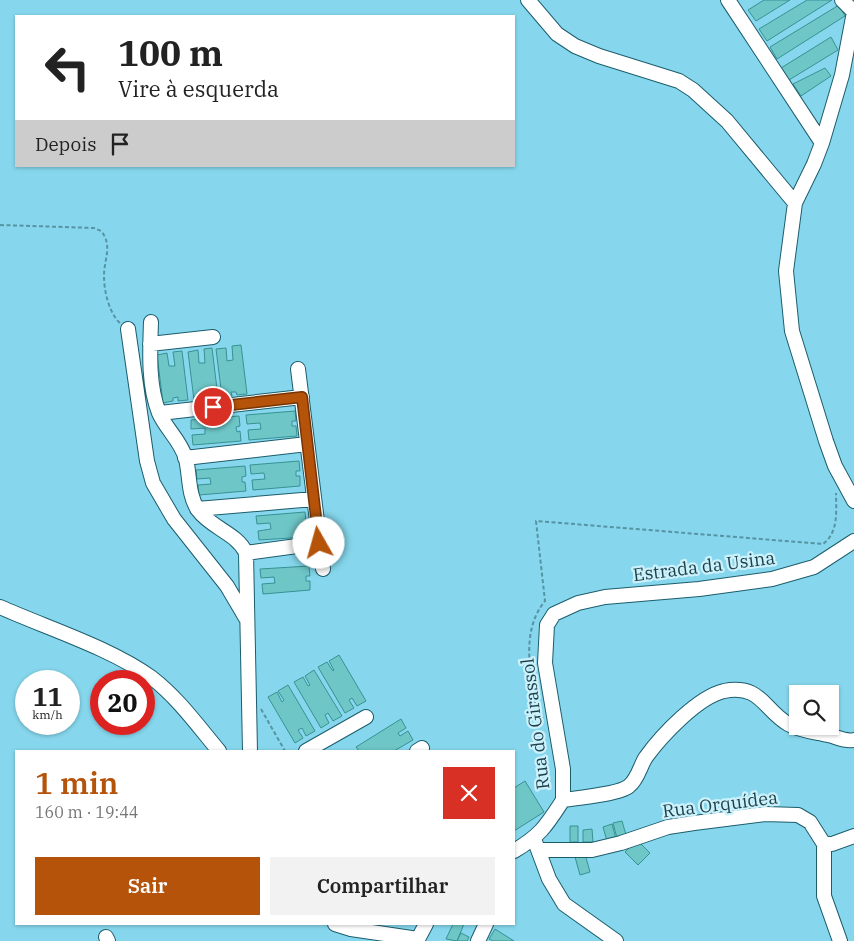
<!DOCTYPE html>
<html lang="pt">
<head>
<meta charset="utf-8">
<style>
	body { margin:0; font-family:"IBM Plex Serif",serif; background:#f2f2f2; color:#222; height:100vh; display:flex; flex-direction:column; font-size:19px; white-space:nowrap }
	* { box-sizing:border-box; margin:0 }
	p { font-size:16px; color:#767676 }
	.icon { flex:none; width:28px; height:28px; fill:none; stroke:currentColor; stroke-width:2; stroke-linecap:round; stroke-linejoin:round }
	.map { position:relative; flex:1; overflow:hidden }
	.details { position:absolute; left:15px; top:750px; width:500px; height:175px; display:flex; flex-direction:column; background:#fff; border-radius:0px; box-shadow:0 1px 4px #0004 }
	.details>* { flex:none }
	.top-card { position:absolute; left:15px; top:15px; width:500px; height:152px; border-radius:0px; box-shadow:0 1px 4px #0004; background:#fff; color:#222; overflow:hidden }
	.buttons { position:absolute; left:789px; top:685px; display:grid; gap:10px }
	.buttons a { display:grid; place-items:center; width:50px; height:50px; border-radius:0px; background:#fff; box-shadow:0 1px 4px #0004; font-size:25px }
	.speed { position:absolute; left:15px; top:670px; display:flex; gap:10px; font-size:25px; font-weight:700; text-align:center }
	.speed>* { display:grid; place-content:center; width:65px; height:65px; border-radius:50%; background:#fff; box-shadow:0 1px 4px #0004; line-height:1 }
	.speed small { font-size:12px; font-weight:400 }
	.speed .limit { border:8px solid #d22; background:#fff; color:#111 }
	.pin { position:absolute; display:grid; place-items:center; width:42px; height:42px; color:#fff; margin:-21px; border:2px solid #fff; border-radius:50%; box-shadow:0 1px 5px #0007 }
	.me { position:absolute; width:55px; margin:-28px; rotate:353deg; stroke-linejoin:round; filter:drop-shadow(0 0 4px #0008) }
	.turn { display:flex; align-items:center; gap:18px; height:105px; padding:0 20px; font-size:22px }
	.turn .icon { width:65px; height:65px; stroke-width:2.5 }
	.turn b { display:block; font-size:35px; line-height:42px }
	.then { display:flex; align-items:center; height:48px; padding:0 20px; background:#0003; gap:10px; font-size:19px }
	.round { display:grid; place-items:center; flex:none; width:52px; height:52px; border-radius:0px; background:#f2f2f2 }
	.summary { display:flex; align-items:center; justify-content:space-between; height:85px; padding:0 20px }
	h1 { font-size:30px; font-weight:600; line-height:38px; color:#b45309 }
	.primary-button { display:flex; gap:10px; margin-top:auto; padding:10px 20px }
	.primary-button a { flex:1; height:58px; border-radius:0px; background:#b45309; color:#fff; font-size:20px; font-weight:600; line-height:58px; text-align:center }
	.primary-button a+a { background:#f2f2f2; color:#222 }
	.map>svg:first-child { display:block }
</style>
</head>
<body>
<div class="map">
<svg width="854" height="941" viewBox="0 0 854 941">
	<rect width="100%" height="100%" fill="#86d7ed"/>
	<path fill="#6ec6c7" stroke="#379293" d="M764,0H790L756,21L748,10Z
		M807,0H832L767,41L759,29Z
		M839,5L845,16L777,59L770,47Z
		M831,37L838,50L789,80L781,68Z
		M825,68L831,76L801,96L793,84Z
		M241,345L247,394L237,395L236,392H231L232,396L222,397L216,349L226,348L227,361L233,360L232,346Z
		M212,348L218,397L208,398V394L203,395L204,398L194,400L188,352L198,350L199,363H205L204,349Z
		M182,351L188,400L178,401V397L173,398V401L163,403L157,355L167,353L169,366H175L173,352Z
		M295,411L296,421H292V426H296L297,436L249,440L248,430L261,429L260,423L247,424L246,415Z
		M239,416L240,426L236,427L237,432L240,431L241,441L193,445L192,435L205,434V428L191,429V420Z
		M299,461L300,471H296V476H300V486L253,490L252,480L265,479L264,473L251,474L250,465Z
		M245,466L246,476L242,477V482H245L246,491L199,495L198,485L211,484L210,478L197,479L196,470Z
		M305,512L306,522H302V527H306V537L259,540L258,531L271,529L270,523L257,524L256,516Z
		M309,566L310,576H306V581H310V590L263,594L262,584L275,583L274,577L261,578L260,569Z
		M339,655L366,701L357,706L352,698L349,700L354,708L345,713L318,667L327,662L333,671L334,670L329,661Z
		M314,670L342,716L333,721L328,713L325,715L329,723L321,728L294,682L303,677L308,686L310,685L305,676Z
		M288,685L315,731L306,736L302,728L298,730L303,738L295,743L268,697L277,692L282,702L284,700L278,691Z
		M401,719L406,728L398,733L400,736L408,731L413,740L394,751H359L356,747Z
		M525,781L544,812L514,831V788Z
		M622,821L626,835L617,838L613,823Z
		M612,824L616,839L607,841L603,827Z
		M570,826H578V842H570Z
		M592,829L593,842H583V830Z
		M637,840L650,853L638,865L625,852Z
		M585,854L590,872L580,875L575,857Z
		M453,924H464L457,941L446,939Z
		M495,929L514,941H493L489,939Z
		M461,933L469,937L467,941H457Z"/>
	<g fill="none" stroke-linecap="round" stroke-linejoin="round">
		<defs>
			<path id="minor" d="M528,0L557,34L575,46L599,56L679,81L693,90L727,121L795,203
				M728,0L822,143
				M842,0L854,12
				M854,12L842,75L822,143L814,164L795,203L786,271L792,331L826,441L835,466L854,501
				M151,322C150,351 148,385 159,413C166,429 181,441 186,459C190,476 188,495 198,510C211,528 237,533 246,553L250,751
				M128,329L147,461L153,483L174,519L227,586L247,620
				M150,344L213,337
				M298,369L323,569
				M160,413L302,397
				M185,458L307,444
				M197,509L314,499
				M246,553L319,543
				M0,607C47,628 111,648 152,678C178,698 198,726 219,751
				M306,751L366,717
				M417,751L422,748
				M563,800V769L545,663L547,625L554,614L578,603L605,597L699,589L772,579L814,567L854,541
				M563,800C577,798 620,794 629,786C638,779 640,766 646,757C662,735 698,697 724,691C761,684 763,709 788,724C800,731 815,732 828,735C837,737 845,742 854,740
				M534,839L549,879L564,904L616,941
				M824,844H832L854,836
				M540,850H592L621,843L668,827L694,823L765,814L798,815L810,822L824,844V896L840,941
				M514,851C541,835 546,826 563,800
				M335,924L351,929L418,939
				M106,937L108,941
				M417,941L426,924
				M478,941L486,924"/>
		</defs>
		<use href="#minor" stroke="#1c5d6c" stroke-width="16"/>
		<path stroke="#5793a3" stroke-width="2" stroke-dasharray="4 2.5" stroke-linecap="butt" d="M0,225L94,228L101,231C113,245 104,259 104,276C104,291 109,313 120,323
			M261,709L285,751
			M543,718L536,714C532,676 519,633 545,601L536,521L823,544C839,532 836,511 836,493"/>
		<use href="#minor" stroke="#fff" stroke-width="14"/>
	</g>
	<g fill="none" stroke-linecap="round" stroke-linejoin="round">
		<defs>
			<path id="route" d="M213,407L302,397L319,543"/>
		</defs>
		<use href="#route" stroke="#753606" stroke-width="12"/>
		<use href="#route" stroke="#b45309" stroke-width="9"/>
	</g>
	<g text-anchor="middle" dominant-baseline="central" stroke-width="4.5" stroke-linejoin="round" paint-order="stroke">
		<g font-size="18" fill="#1d3f48" stroke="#cbf1fc">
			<text transform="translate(704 566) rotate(-7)">Estrada da Usina</text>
			<text transform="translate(535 724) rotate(-97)">Rua do Girassol</text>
			<text transform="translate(720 804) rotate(-7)">Rua Orquídea</text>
		</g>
	</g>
</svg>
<div class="buttons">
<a><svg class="icon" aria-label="search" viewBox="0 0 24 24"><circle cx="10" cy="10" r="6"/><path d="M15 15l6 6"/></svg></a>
</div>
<div class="speed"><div>11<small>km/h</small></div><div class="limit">20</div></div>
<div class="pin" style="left:213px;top:407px;background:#d93025"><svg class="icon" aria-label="arrive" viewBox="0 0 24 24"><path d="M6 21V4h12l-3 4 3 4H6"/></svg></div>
<svg class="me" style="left:319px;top:543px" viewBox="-20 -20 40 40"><circle r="19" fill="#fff"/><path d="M0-13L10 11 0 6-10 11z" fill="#b45309"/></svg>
<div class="top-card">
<div class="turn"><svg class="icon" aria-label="left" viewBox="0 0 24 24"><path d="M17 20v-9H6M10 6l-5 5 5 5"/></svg><div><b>100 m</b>Vire à esquerda</div></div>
<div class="then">Depois<svg class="icon" aria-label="arrive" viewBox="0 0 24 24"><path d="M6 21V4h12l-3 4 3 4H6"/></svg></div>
</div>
<section class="details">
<div class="summary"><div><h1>1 min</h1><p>160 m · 19:44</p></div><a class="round" style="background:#d93025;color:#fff"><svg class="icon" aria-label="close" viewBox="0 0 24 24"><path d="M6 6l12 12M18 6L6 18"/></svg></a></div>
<div class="primary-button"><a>Sair</a><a>Compartilhar</a></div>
</section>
</div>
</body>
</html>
